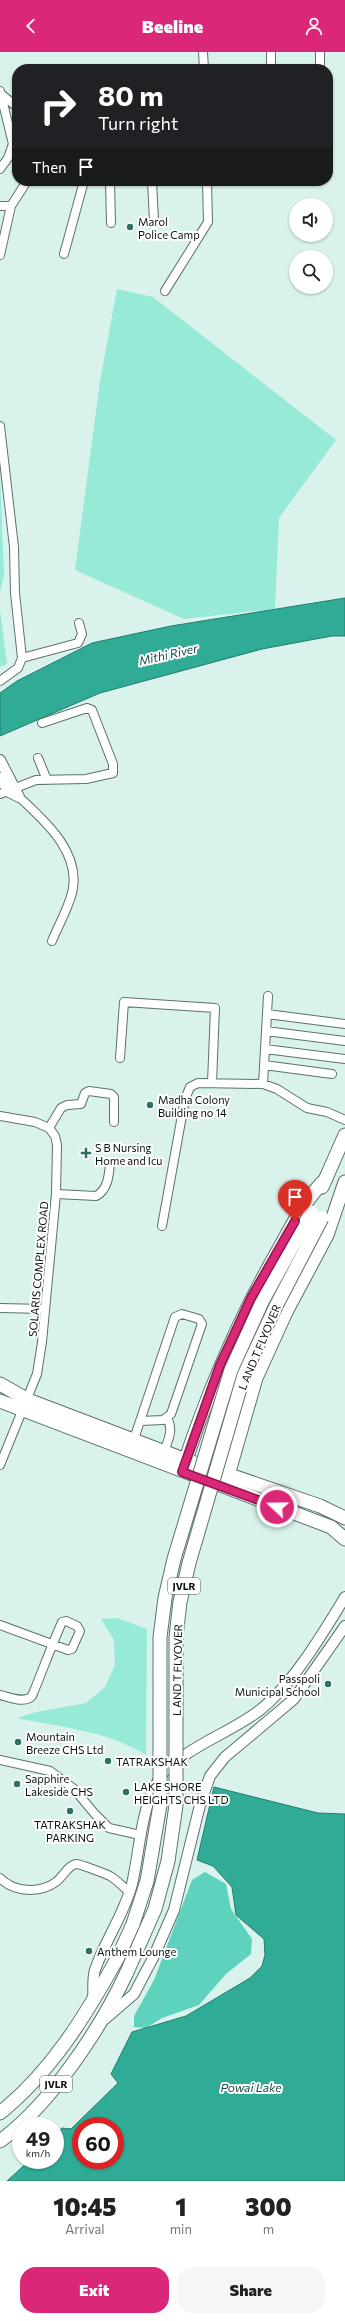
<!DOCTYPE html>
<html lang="en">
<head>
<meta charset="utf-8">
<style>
	body { margin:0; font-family:Commissioner,sans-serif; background:#f6f6f6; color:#222; height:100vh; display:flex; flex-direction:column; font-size:15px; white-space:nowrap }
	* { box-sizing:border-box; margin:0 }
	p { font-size:13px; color:#767676 }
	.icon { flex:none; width:22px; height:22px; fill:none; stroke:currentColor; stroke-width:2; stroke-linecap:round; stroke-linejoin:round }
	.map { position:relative; height:2129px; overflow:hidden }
	.sheet { display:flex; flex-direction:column; background:#fff; flex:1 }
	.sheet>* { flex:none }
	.guide { position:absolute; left:12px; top:12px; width:321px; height:122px; border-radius:16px; box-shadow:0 1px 3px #0004; background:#202124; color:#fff; overflow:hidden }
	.tools { position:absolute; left:289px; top:146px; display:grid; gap:8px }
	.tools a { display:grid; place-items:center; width:44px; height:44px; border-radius:50%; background:#fff; box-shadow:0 1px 3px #0004; font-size:20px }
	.speed { position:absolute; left:12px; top:2065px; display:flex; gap:8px; font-size:20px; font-weight:700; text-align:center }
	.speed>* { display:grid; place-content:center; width:52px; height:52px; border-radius:50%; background:#fff; box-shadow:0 1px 3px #0004; line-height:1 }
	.speed small { font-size:10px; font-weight:400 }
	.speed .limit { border:6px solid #d22; background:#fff; color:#111 }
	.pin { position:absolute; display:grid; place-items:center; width:34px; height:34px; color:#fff; margin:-41px -17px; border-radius:50% 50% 50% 0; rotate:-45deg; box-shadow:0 0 4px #0007 }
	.pin .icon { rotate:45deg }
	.me { position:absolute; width:44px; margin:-22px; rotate:291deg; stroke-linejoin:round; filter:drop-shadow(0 0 3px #0008) }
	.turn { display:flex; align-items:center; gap:14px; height:84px; padding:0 20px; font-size:18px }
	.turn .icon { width:52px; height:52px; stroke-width:2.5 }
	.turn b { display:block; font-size:28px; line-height:34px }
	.then { display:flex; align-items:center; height:38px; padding:0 20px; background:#0003; gap:8px; font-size:15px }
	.eta { display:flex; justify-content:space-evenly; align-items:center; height:68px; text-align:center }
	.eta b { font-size:24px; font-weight:800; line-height:28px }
	.primary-button { display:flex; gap:8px; margin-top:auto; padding:8px 20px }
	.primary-button a { flex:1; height:46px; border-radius:16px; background:#db2777; color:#fff; font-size:16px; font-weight:800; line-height:46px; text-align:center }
	.primary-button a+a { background:#f6f6f6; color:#222 }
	header { display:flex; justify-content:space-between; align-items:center; height:52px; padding:0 20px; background:#db2777; color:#fff; font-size:18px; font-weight:800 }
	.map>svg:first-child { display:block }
</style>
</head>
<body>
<header><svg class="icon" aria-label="back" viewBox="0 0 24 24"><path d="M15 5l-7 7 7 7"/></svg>Beeline<svg class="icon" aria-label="person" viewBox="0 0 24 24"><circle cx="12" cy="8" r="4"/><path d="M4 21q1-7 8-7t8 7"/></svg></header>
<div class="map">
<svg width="345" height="2129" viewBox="0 0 345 2129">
	<rect width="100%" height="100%" fill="#daf2ec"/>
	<path fill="#97ead8" d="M117,237L153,245L336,388L279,466L275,557L184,567L75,518L100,329Z
		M0,421L4,524L0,540Z
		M0,558L7,612L0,615Z
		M117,1566L147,1577L146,1703C108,1679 60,1675 17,1666L36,1660L86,1651L105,1635L115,1613L114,1588L101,1567Z"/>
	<path fill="#5ed2bc" d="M205,1820L226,1832L231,1857L252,1887L251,1902L226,1922L199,1953L162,1966L146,1976L134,1975V1964L154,1928L192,1828Z"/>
	<path fill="#2fab96" stroke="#247d6e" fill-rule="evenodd" d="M345,546V584H332L262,597L100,641L0,684V641L17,629L92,591L171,574Z
		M214,1735L318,1761L345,1762V2129H7L30,2108H55V2083L62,2076L71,2077L118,2031L111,2022L132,1980L186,1964L250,1926L262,1914L265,1903L264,1887L236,1863L232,1835L213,1814L197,1808ZM81,2074H115V2108H81Z"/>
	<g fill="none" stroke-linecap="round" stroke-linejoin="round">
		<defs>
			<path id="minor" d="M203,0L204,17
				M271,0V17
				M320,0V17
				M0,39L13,92L8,106L0,117
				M1,42L17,55
				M110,129L111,171
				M152,129L154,169
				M0,154H11
				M64,202L84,129
				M0,203L11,154L27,129
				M165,239L208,170L207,129
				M0,374L14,495L15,541L22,606L18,616L0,629
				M22,606L78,591L82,582L79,571
				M38,706L47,728
				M0,742L36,728L86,727L113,721V712L92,658L87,656L42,671
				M19,745C45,769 82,801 72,841C68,857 58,874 52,889
				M267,962L345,972
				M266,979L345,989
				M265,997L345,1007
				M120,1006L124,950L215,956L212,1031
				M264,1013L332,1022
				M263,1032L268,944
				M0,1064L35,1070L49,1076
				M49,1076L61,1056L67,1053L81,1052L85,1041L89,1039L111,1042L114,1045V1070
				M56,1142L96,1144C108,1138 109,1123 110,1111
				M162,1174L185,1047L190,1035L198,1031L263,1032L277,1037L307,1056L327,1060L345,1068
				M0,1256L45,1257
				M134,1387L175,1265L182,1262L199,1267L202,1272L171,1362L163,1368L140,1369
				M164,1400C168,1388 174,1378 167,1366
				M0,1413L37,1322L42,1290L56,1142L57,1093L55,1084L49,1076
				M0,1573L68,1598L72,1597L80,1579L77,1574L66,1569L62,1570C51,1595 42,1620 32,1644C25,1652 9,1645 0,1643
				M0,1708L50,1719L74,1737L94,1761L109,1776L140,1783
				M0,1826C14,1840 39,1842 56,1830C63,1825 68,1813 76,1812C80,1812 106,1822 110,1824C117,1828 123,1835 129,1840"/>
			<path id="tertiary" d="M0,708L19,745
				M0,726L9,740L19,745
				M93,1948C94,1939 92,1927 95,1918C105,1888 124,1863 132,1832C141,1794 140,1746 168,1715C172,1710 179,1706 185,1703C209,1686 237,1676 260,1658C293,1632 323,1581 345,1545
				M105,1967L134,1942L154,1904L174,1858L200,1753L210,1724L225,1705L294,1647L345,1574"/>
			<path id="primary" d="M322,1135L345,1083
				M0,1332L28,1348L186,1408L320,1454L345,1466
				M0,1349L331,1475L345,1487
				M183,1416C208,1339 239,1267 279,1197C293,1172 305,1147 326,1127
				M226,1430L256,1326L286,1260L327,1183L345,1130
				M0,2061C52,2019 86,1963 118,1905
				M0,2089C51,2052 101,1976 127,1920"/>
		</defs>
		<use href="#minor" stroke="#5c726c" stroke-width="10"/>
		<use href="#tertiary" stroke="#5c726c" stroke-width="12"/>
		<use href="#primary" stroke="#5c726c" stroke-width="15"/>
		<use href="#minor" stroke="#fff" stroke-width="8"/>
		<use href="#tertiary" stroke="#fff" stroke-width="10"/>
		<use href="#primary" stroke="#fff" stroke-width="13"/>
		<defs>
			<path id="primary-bridge" d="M118,1905L133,1872L147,1829L160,1753V1585L165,1546L174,1507L231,1318L262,1250L311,1160
				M127,1920L155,1857L168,1809L176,1753V1585L180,1550L189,1511L244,1323L275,1256L322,1166"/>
		</defs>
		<use href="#primary-bridge" stroke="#5c726c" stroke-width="15" stroke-linecap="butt"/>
		<use href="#primary-bridge" stroke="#fff" stroke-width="13"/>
	</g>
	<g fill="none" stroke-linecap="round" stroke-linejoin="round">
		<defs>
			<path id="route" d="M277,1455L182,1420L220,1313L251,1246L295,1169"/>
		</defs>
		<use href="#route" stroke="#8e194d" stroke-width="10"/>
		<use href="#route" stroke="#db2777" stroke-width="7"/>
	</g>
	<g fill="#2e7266" stroke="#fff" stroke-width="1.5">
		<circle cx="130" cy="175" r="4"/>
		<circle cx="150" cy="1053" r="4"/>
		<path d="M84 1095h4v4h4v4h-4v4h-4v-4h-4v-4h4z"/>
		<circle cx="328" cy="1632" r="4"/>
		<circle cx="18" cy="1690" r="4"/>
		<circle cx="108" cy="1709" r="4"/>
		<circle cx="17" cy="1732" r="4"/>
		<circle cx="126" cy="1740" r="4"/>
		<circle cx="70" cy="1759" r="4"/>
		<circle cx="89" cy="1899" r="4"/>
	</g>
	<g text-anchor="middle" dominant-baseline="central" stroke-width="4" stroke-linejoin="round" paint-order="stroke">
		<g fill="#fff" stroke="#545958" stroke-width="1">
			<rect x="168" y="1526" width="32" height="16" rx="3"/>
			<rect x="40" y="2024" width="32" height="16" rx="3"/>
		</g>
		<g font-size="10" font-weight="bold" fill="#0a1210">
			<text x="184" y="1534">JVLR</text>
			<text x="56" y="2032">JVLR</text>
		</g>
		<g font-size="11" fill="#0a1210" stroke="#fff" text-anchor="start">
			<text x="138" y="169">Marol<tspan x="138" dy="13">Police Camp</tspan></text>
			<text x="158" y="1047">Madha Colony<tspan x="158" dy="13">Building no 14</tspan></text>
			<text x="95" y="1095">S B Nursing<tspan x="95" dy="13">Home and Icu</tspan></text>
			<text x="320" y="1626" text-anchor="end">Passpoli<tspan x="320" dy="13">Municipal School</tspan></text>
			<text x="26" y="1684">Mountain<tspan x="26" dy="13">Breeze CHS Ltd</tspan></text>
			<text x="116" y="1709">TATRAKSHAK</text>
			<text x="25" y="1726">Sapphire<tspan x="25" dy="13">Lakeside CHS</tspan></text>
			<text x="134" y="1734">LAKE SHORE<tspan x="134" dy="13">HEIGHTS CHS LTD</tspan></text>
			<text x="70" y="1772" text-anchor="middle">TATRAKSHAK<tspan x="70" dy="13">PARKING</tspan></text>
			<text x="97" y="1899">Anthem Lounge</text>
		</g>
		<g font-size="11" fill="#0a1210" stroke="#fff">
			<text transform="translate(38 1217) rotate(-85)">SOLARIS COMPLEX ROAD</text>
			<text transform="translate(259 1295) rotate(-67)">L AND T FLYOVER</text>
			<text transform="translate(177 1618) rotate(-89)">L AND T FLYOVER</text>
		</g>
		<g font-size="12" font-style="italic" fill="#194b42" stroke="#fff">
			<text transform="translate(168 602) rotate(-13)">Mithi River</text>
			<text x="251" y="2035">Powai Lake</text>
		</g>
	</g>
</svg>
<div class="tools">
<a><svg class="icon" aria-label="sound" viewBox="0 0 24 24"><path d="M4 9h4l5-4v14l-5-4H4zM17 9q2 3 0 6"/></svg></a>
<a><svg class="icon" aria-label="search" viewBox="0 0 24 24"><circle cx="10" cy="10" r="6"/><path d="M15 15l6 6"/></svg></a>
</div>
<div class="speed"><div>49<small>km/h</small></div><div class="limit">60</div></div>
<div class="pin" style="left:295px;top:1169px;background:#d93025"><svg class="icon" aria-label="arrive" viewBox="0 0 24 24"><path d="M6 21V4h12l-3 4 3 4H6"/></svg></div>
<svg class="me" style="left:277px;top:1455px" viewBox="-20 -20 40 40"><circle r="17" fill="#db2777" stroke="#fff" stroke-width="3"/><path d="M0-11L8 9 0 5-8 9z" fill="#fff"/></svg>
<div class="guide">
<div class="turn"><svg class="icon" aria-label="right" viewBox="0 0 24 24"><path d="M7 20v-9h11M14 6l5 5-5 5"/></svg><div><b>80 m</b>Turn right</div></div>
<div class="then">Then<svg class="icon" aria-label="arrive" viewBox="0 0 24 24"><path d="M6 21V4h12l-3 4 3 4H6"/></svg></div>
</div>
</div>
<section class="sheet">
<div class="eta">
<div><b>10:45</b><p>Arrival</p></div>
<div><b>1</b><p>min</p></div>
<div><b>300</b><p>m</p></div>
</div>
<div class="primary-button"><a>Exit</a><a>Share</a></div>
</section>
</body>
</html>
